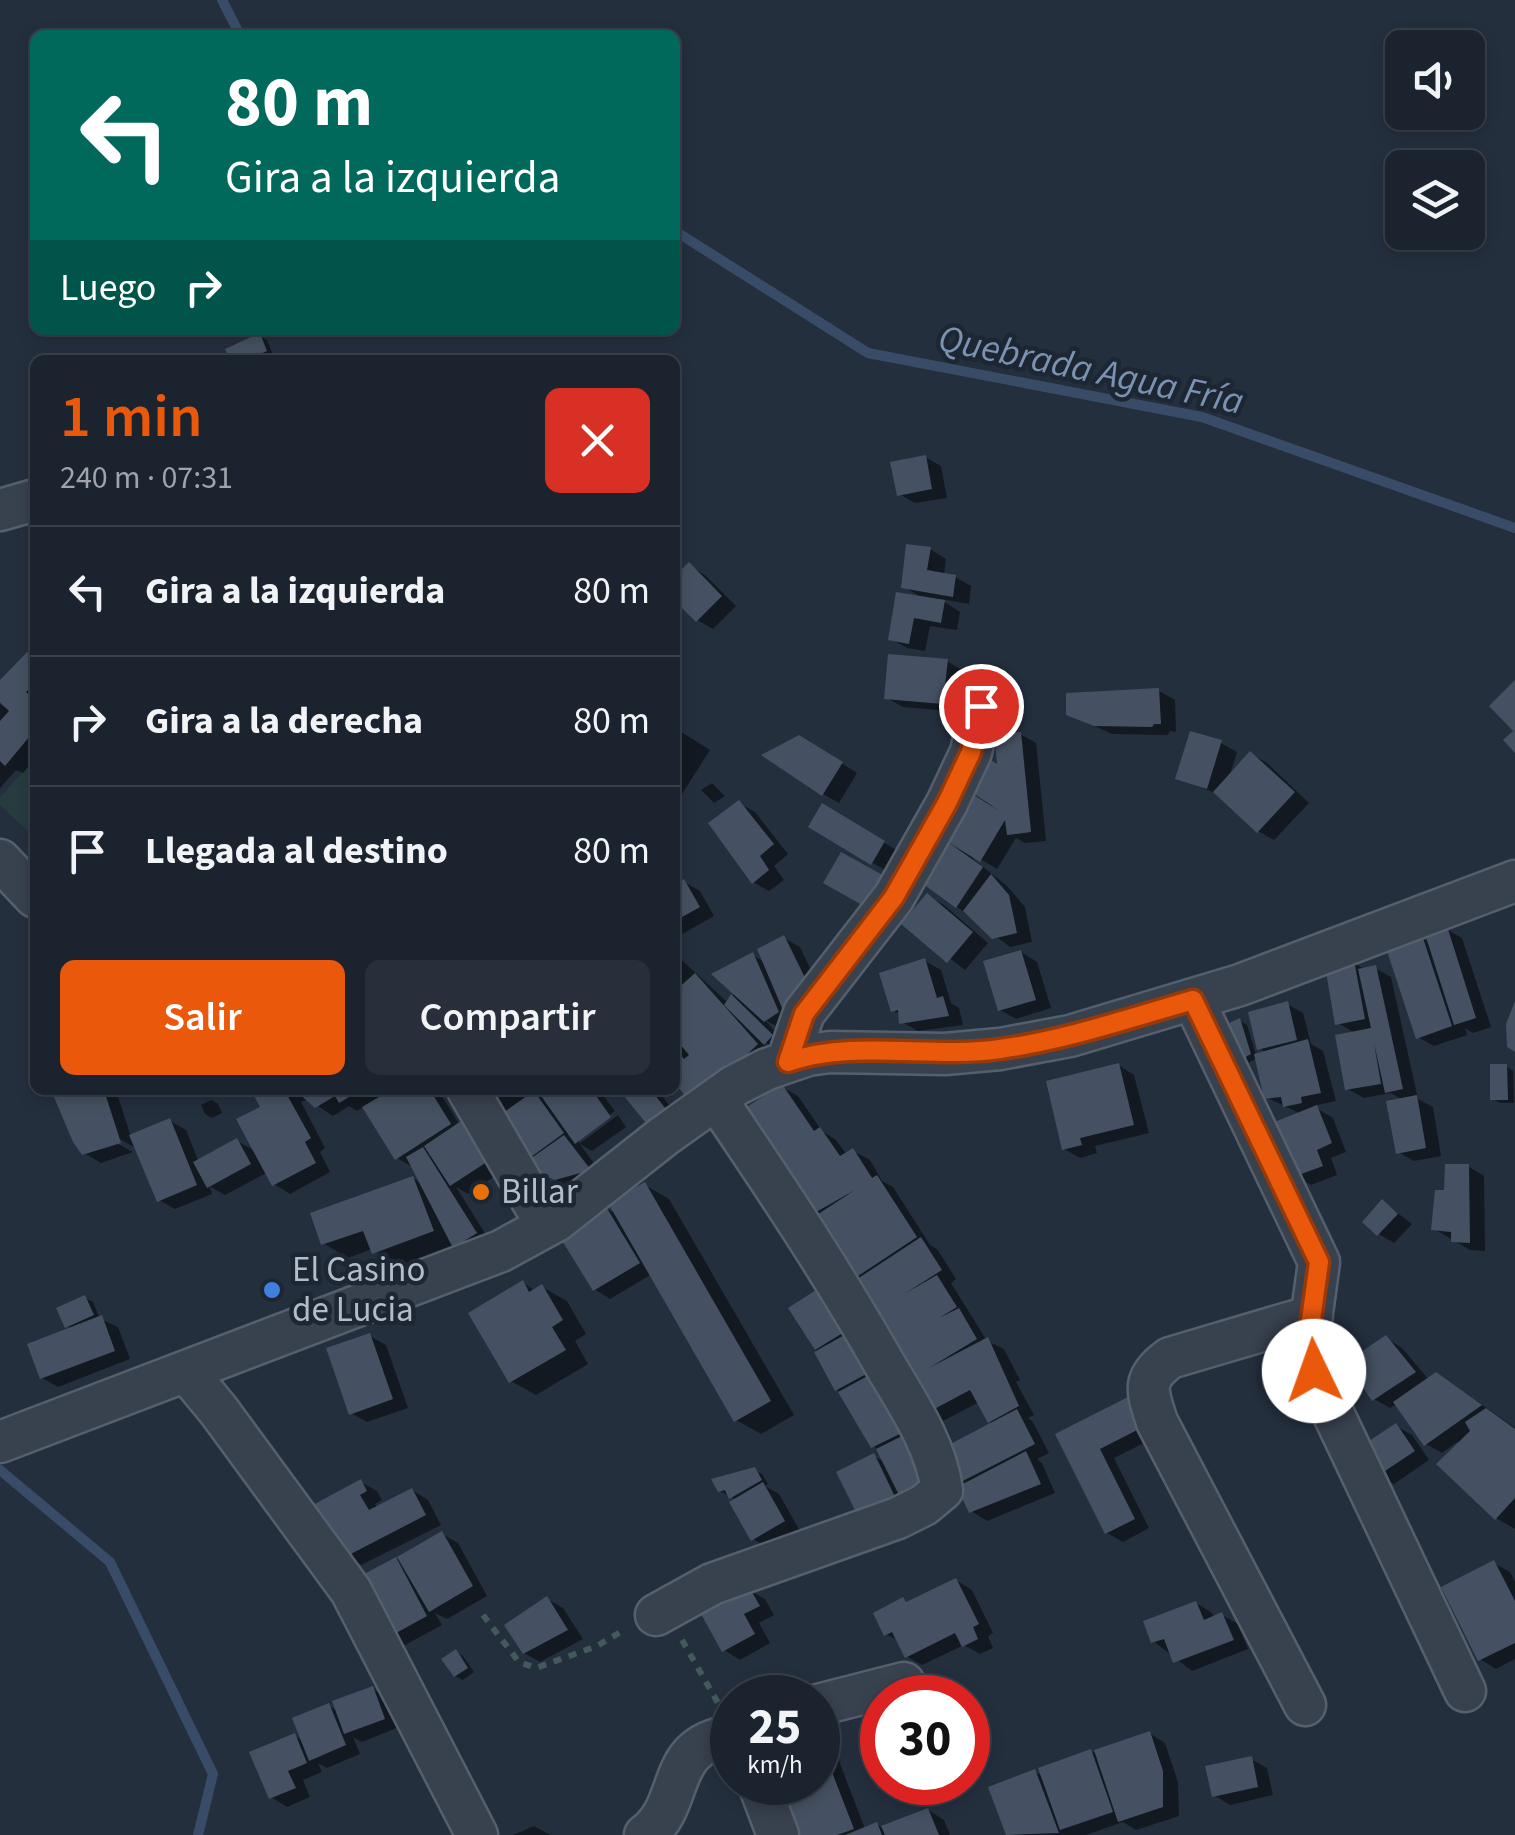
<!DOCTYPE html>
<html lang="es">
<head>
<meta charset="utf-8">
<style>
	body { margin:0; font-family:"Source Sans 3",sans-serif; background:#282f3a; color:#f1f3f6; height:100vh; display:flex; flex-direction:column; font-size:38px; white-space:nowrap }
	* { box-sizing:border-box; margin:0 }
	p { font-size:32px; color:#a0a4aa }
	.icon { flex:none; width:55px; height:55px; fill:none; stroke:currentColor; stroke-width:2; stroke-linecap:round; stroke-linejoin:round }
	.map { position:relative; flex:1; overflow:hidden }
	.panel { position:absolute; left:30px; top:355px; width:650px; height:740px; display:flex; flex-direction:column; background:#1b232e; border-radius:15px; box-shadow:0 5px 15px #0003,0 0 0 2px #39404a }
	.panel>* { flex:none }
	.hud { position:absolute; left:30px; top:30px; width:650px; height:305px; border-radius:15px; box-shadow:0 5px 15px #0003,0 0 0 2px #39404a; background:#00695c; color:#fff; overflow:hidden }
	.tools { position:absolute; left:1385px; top:30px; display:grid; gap:20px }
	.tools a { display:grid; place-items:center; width:100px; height:100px; border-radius:15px; background:#1b232e; box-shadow:0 5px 15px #0003,0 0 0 2px #39404a; font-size:50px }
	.speed { position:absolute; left:710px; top:1675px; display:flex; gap:20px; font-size:50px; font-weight:700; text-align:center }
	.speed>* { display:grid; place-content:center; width:130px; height:130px; border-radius:50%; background:#1b232e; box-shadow:0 5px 15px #0003,0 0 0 2px #39404a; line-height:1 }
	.speed small { font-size:25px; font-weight:400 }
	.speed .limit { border:15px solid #d22; background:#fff; color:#111 }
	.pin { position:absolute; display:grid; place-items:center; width:85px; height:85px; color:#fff; margin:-42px; border:5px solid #fff; border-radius:50%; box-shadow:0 2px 10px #0007 }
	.me { position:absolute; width:110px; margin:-55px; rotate:357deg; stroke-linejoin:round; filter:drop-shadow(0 0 8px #0008) }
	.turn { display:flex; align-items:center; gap:35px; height:210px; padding:0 30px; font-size:45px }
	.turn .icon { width:130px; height:130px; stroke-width:2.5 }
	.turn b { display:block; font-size:70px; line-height:85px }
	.then { display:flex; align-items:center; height:95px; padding:0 30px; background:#0003; gap:20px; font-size:38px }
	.round { display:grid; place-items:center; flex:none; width:105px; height:105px; border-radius:15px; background:#282f3a }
	.headline { display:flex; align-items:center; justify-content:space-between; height:170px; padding:0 30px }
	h1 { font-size:60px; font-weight:600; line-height:75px; color:#ea580c }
	.button { display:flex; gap:20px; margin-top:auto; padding:20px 30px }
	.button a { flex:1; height:115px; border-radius:15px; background:#ea580c; color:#fff; font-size:40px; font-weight:600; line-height:115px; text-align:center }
	.button a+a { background:#282f3a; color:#f1f3f6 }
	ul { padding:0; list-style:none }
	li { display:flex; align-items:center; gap:30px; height:130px; padding:0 30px; border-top:2px solid #39404a }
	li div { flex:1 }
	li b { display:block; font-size:38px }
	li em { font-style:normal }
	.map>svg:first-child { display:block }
</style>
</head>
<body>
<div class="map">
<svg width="1515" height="1835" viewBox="0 0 1515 1835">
	<rect width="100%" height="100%" fill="#242f3e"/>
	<path fill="#263c3f" d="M35,759V838L0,805V797Z"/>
	<path fill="#0007" d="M260,336L267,340L273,355L261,360H233Z
		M925,457L941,466L947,498L915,503L899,494Z
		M930,549L946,559L944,575L955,577L971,586L969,604L940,599L960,612L957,630L930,626L925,651L907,648L891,639L924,599L904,587Z
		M689,565L705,575L736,606L713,629L697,620L675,597V579Z
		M35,648V759L23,773L16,770L0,788V704L7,709L0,699V684Z
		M947,661L963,671L959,712L903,707L887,698Z
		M1159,691L1175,700L1176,732L1170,731L1168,735L1112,734L1068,714Z
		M675,728L710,750L680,797L675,795Z
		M1020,734L1036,743L1046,841L1025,843L1016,838L997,869L975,856L973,859L1007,886L1025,907L1032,942L1010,947L923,881L965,793L987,802L1000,767Z
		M1221,743L1237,752L1229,778L1251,754L1267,763L1309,803L1274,840L1258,831L1220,795L1178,778Z
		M816,747L857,773L839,803L823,794Z
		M712,783L725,796L714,803L701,790Z
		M739,803L755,812L788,854L774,866L784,880L769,891L753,882Z
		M823,807L900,852L888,872L812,826Z
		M684,882L700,891L714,916L682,934L675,930V887Z
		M928,896L944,905L988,943L965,970L904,923Z
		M1446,929L1462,938L1491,1027L1473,1033L1465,1028L1467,1035L1434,1046L1418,1037L1422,938L1430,943Z
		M784,938L800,947L826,1002L782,1029L765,1020L787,1045L781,1052L763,1041L773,1054L722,1089L675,1085V954L726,1001L735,993L753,955L766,963Z
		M1021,952L1037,962L1051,1008L1016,1019L1000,1010Z
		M925,961L941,970L951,1003L959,1008L963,1025L918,1031L902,1022L901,1015L893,1010Z
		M1354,963L1366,970L1375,968L1391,977L1418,1099L1433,1107L1441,1156L1414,1161L1398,1152L1403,1100L1391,1093L1364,1098L1348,1089L1356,1034L1338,1023Z
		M1287,1004L1303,1013L1311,1044L1323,1051L1336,1101L1313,1106L1333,1118L1346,1152L1331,1158L1337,1175L1311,1185L1295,1175L1301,1114L1266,1097L1267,1053L1259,1048Z
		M1240,1021L1247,1025L1257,1058L1244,1065L1219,1030Z
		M1118,1065L1134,1075L1149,1133L1095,1146L1097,1153L1080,1158L1064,1149Z
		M1506,1066L1513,1071L1514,1103H1500L1493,1099Z
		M782,1087L798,1096L822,1131L836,1140L847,1155L853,1151L870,1160L882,1181L893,1187L930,1245L937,1249L956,1279L951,1283L987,1341L1004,1349L1020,1380L1016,1382L1034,1415L1028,1418L1033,1422L1049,1453L1037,1459L1042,1463L1055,1493L987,1521L971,1511L965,1486L959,1482L992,1425L979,1402L943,1421L927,1412L811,1214Z
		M53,1090H116L131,1137L170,1121L186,1130L199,1162L237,1141L257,1152L263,1108L253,1090H438L460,1125L507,1168L468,1194L456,1187L491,1243L471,1256L454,1246L398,1266L372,1249L348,1258L323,1243L413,1178L422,1184L414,1168L397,1158L365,1106L357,1111L349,1106L333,1116L308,1099L301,1102L325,1148L320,1152L330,1172L290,1194L274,1184L268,1172L225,1195L209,1186L212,1194L175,1209L159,1200L139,1150L111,1134L109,1139L133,1152L101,1163L84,1153Z
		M488,1090H599L615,1111L579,1137V1144L618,1115L626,1127L592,1151L580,1144L605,1179L573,1188L523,1165Z
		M622,1090H669L662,1096L683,1123Z
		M211,1100L218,1104L222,1113L212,1118L205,1114L201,1105Z
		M1468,1166L1484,1176L1485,1251L1470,1250L1434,1229L1447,1193Z
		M645,1185L669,1199L794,1415L761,1434L736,1420L652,1274L610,1299L594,1289L605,1208L618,1215Z
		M1383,1202L1412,1224L1394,1243L1379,1234Z
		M523,1283L536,1291L542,1287L567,1301L586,1334L575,1341L588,1364L536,1395L511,1381Z
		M828,1286L950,1493L878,1528L873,1456L885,1462L837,1389L792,1309Z
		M85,1298L93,1302L100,1319L118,1327L130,1359L58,1387L42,1378L73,1329L67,1326Z
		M370,1336L386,1345L408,1408L367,1422L351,1413Z
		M1386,1338L1402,1348L1429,1380L1452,1384L1515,1428V1529L1496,1518L1457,1442L1442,1453L1426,1444L1397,1404L1390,1408L1374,1399Z
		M1130,1399L1160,1435L1114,1458L1149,1528L1123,1542L1107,1533L1058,1435Z
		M1396,1426L1412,1435L1429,1460L1394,1484L1378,1475Z
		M754,1470L762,1474L768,1484L765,1486L779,1494L800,1531L769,1548L753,1539L737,1500L720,1491Z
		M361,1482L377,1491L382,1500L375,1504L378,1509L412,1490L428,1500L441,1525L361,1565L345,1556Z
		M442,1534L458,1543L487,1596L447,1619L435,1613L442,1625L405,1645L389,1636L359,1580Z
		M1494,1563L1510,1572L1515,1582V1659L1496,1669L1480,1659Z
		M956,1580L972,1590L993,1633L988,1636L993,1648L980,1654L964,1645L922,1665L906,1656L900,1642L886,1634L903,1600L909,1604Z
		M749,1590L765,1599L774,1615L759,1623L770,1643L740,1660L724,1650Z
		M547,1599L563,1608L583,1639L540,1662L524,1653Z
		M1196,1603L1212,1613L1214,1618L1222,1615L1238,1624L1248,1649L1192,1671L1153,1641Z
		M456,1652L463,1656L474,1672L463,1680L455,1676Z
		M373,1689L389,1698L399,1727L362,1742L353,1737L360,1754L327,1768L318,1763L322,1772L303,1780L310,1797L287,1807L271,1797L295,1736L303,1741L328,1706L338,1711Z
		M1149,1733L1165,1743L1178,1782L1179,1816L1136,1830L1123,1822L1086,1835H1009L991,1789L1035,1772L1044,1777L1091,1751L1098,1755Z
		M818,1744L836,1753L865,1829L877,1825L883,1828L928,1810L944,1820L950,1835H793L818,1782Z
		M1251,1759L1267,1768L1273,1795L1230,1805L1214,1795Z
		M534,1826L550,1835H513Z"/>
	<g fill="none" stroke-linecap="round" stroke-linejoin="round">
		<path stroke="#394c67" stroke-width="10" d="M222,0L240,35
			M675,231L868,353L1202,417L1515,528
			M0,1470L110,1562L213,1774L198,1835"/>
	</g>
	<path fill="#455162" d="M260,333L267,351L247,360H230L225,349Z
		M926,455L932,489L897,496L890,462Z
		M906,544L931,547L927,570L956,575L953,597L901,588Z
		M689,562L722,596L696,622L675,601V576Z
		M896,592L945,600L941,623L914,618L909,644L888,640Z
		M35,644V683L26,692L35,700V730L5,766L0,761V721L9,711L0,702V680Z
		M888,654L948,659L943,704L884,699Z
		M1515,680V753L1503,740L1513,731L1489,706Z
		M1159,688L1161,724H1154L1152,727L1094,726L1066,715V693Z
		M1190,731L1222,740L1207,789L1175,779Z
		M1021,732L1031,832L1007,835L1005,820L980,862L948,842L983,867L956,908L919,881L964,789L998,810L963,786L983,755L997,764L994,734Z
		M799,735L843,762L822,796L761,755Z
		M1250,751L1295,792L1257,833L1213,792Z
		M739,800L774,844L760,856L769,870L752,884L708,823Z
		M822,803L885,841L871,865L808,827Z
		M841,852L888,878L871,910L823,883Z
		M991,874L1009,895L1017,933L992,939L963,911Z
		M684,879L700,907L675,921V884Z
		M927,893L973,932L947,963L901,924Z
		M1447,926L1476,1018L1454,1025L1425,934Z
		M784,935L812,992L782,1008L757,949Z
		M1422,935L1452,1026L1416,1039L1386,948Z
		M1021,950L1036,1000L998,1011L983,961Z
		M753,952L779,1012L764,1022L711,974Z
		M925,958L937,998L943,996L949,1016L899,1024L898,1010L891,1012L879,973Z
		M1354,960L1365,1019L1335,1025L1325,966Z
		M1376,965L1403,1089L1385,1093L1374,1043L1381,1084L1345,1090L1335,1035L1371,1028L1358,969Z
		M695,973L758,1044L732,1069L727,1064L708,1079L712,1084L690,1102L675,1083V1047L684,1059L689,1055L675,1038V991Z
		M731,994L773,1035L764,1045L724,1005Z
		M1288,1001L1297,1040L1257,1050L1248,1012Z
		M1515,1001V1052L1507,1047L1506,1024Z
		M1240,1018L1251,1054L1235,1063L1216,1029Z
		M1308,1039L1321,1093L1301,1097L1302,1103L1283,1107L1281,1097L1264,1099L1254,1054Z
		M1119,1063L1134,1125L1080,1138L1082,1145L1062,1150L1046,1081Z
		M1490,1064H1507L1508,1100H1490Z
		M782,1084L814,1131L820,1127L840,1156L853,1148L872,1178L877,1175L917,1237L849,1282L809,1220L855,1190L809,1216L741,1111Z
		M51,1090H104L121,1143L82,1155L73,1142Z
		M251,1090H293L286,1093L311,1138L305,1142L316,1163L272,1186L236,1119L260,1107Z
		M295,1090H361L339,1103L335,1096L315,1108Z
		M391,1090H430L451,1124L395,1160L362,1107Z
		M543,1090H592L611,1117L575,1144L539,1093Z
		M619,1090H651L669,1113L650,1128Z
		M534,1091L564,1133L520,1165L490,1122Z
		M1417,1095L1426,1148L1396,1154L1386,1101Z
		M1317,1105L1332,1143L1317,1150L1323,1166L1293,1177L1272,1123Z
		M467,1117L493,1158L450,1186L424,1146Z
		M170,1118L197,1185L157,1202L129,1135Z
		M564,1135L591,1170L555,1180L520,1166Z
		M237,1138L251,1164L207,1188L193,1162Z
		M423,1147L477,1233L453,1248L406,1157Z
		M1445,1164H1469L1470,1243L1451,1242V1232L1431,1230L1435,1190H1444Z
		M413,1176L434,1231L372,1254L363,1231L321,1245L310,1213Z
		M645,1182L771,1401L734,1422L608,1203Z
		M1382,1199L1398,1214L1377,1236L1362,1222Z
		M605,1205L640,1263L593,1291L558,1234Z
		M921,1237L942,1270L904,1294L937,1275L957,1307L939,1318L959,1308L977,1339L929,1368L988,1337L1019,1406L988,1423L970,1390L925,1414L848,1285Z
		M523,1280L529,1292L542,1284L563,1320L552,1327L566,1350L509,1383L468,1313Z
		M827,1283L854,1326L815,1350L788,1308Z
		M85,1295L94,1315L65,1328L56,1308Z
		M102,1315L115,1351L40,1379L27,1344Z
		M857,1328L879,1367L835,1391L814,1352Z
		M370,1333L393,1399L349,1415L326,1348Z
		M1386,1335L1416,1372L1372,1401L1346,1362Z
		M875,1372L908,1430L871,1448L838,1392Z
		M1436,1372L1482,1405L1424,1446L1393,1402Z
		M1130,1396L1145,1426L1100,1449L1135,1519L1105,1534L1055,1434Z
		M1486,1408L1515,1429V1498L1495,1520L1436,1464L1470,1431L1465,1422Z
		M1017,1409L1035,1444L957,1484L939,1450Z
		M1396,1423L1415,1451L1376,1477L1357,1449Z
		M910,1432L936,1484L902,1501L876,1449Z
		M1026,1451L1041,1484L969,1513L957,1487Z
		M874,1453L897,1501L860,1520L836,1472Z
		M755,1467L762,1480L729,1499L725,1490L718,1492L711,1479Z
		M361,1479L367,1491L360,1495L369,1510L412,1488L426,1515L343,1558L311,1506Z
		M763,1482L785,1521L751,1541L729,1502Z
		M442,1531L473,1586L429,1612L397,1557Z
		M396,1557L427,1616L387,1638L355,1579Z
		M1494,1560L1515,1601V1643L1478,1661L1441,1587Z
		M956,1578L979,1624L973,1627L978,1639L962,1647L955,1633L905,1658L892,1632L884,1636L873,1613L903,1597L906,1602Z
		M749,1587L760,1606L744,1614L755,1634L722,1652L701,1614Z
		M547,1596L568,1630L523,1654L504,1625Z
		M1196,1601L1204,1620L1222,1612L1234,1640L1173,1663L1164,1639L1151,1643L1143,1621Z
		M456,1649L468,1668L454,1677L441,1659Z
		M373,1686L385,1719L344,1734L332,1701Z
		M329,1703L346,1745L309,1761L292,1718Z
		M1150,1731L1163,1771V1807L1118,1822L1094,1750Z
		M295,1733L307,1763L288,1771L296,1788L269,1799L249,1752Z
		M818,1736L854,1829L837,1835H790L777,1782H818Z
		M1091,1749L1113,1812L1060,1830L1038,1768Z
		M1252,1756L1258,1787L1212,1797L1205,1766Z
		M1035,1769L1059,1833L1006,1835L988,1787Z
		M928,1808L939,1835H885L881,1826Z
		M877,1822L882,1835H845Z"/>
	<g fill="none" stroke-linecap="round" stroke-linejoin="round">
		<defs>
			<path id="minor" d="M0,510L35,500
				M0,860L35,897
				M1193,999L1319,1262L1308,1342L1313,1371L1465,1691
				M787,1062L804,1013L894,897L947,803L971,752L981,706
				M468,1090L547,1226
				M186,1371L219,1411L351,1591L477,1835
				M0,1442L501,1251L556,1221L664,1136L734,1086L767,1069L808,1055L830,1052L945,1054L1000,1049L1070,1036L1240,985L1515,881
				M656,1615L712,1584L898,1518L924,1505L942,1490C936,1445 908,1404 885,1365C833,1273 775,1186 716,1099
				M818,1705L904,1683
				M1305,1705L1157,1422C1147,1391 1141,1379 1170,1358L1312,1316
				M758,1782L778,1835
				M645,1835C687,1805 663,1744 732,1736"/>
		</defs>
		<use href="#minor" stroke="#565f6c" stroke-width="45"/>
		<path stroke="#44595c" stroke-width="6" stroke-dasharray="8 8" stroke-linecap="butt" d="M483,1615L519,1662L536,1668L597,1646L624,1630
			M682,1640L718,1703"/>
		<use href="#minor" stroke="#38414e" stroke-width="40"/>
	</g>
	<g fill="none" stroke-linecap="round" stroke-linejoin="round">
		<defs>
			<path id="route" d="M981,706L971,752L947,803L894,897L804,1014L788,1062C854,1039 931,1059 1000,1049C1066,1040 1130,1018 1193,1000L1319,1262L1308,1342L1314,1371"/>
		</defs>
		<use href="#route" stroke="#983908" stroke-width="25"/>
		<use href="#route" stroke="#ea580c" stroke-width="18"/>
	</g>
	<circle fill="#e8710a" stroke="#1d2633" stroke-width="4" cx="481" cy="1192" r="10"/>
	<circle fill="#3f7fe0" stroke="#1d2633" stroke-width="4" cx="272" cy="1290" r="10"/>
	<g text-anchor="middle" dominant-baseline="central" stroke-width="9" stroke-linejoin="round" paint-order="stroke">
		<g font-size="35" fill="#b4bcc9" stroke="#1d2633" text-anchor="start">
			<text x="501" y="1192">Billar</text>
			<text x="292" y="1270">El Casino<tspan x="292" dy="40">de Lucia</tspan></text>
		</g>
		<g font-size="38" font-style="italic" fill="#7c92b1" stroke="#1d2633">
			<text transform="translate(1091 370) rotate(12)">Quebrada Agua Fría</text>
		</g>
	</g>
</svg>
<div class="tools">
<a><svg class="icon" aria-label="sound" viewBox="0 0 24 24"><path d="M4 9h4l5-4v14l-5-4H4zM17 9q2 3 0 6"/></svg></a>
<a><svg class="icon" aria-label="layers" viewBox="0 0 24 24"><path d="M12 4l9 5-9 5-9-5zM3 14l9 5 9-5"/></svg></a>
</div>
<div class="speed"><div>25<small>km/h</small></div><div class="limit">30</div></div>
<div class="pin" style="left:981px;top:706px;background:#d93025"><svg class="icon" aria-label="arrive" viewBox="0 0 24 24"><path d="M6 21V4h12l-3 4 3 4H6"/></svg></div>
<svg class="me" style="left:1314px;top:1371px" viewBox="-20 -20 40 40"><circle r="19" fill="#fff"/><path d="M0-13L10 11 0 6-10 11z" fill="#ea580c"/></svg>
<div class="hud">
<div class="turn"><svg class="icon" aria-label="left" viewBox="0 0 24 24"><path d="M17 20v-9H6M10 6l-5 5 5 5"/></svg><div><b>80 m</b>Gira a la izquierda</div></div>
<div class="then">Luego<svg class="icon" aria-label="right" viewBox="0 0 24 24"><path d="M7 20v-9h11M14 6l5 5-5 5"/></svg></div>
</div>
<section class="panel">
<div class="headline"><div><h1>1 min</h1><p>240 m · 07:31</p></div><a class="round" style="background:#d93025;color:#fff"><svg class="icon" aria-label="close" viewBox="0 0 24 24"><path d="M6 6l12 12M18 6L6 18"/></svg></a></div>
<ul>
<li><svg class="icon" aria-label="left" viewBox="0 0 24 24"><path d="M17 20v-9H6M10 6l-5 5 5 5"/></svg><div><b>Gira a la izquierda</b></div><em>80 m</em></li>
<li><svg class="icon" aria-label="right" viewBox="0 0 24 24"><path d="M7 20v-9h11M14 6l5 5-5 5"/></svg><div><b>Gira a la derecha</b></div><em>80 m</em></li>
<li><svg class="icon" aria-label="arrive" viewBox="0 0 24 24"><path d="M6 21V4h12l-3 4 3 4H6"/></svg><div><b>Llegada al destino</b></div><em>80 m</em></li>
</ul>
<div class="button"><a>Salir</a><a>Compartir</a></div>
</section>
</div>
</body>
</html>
